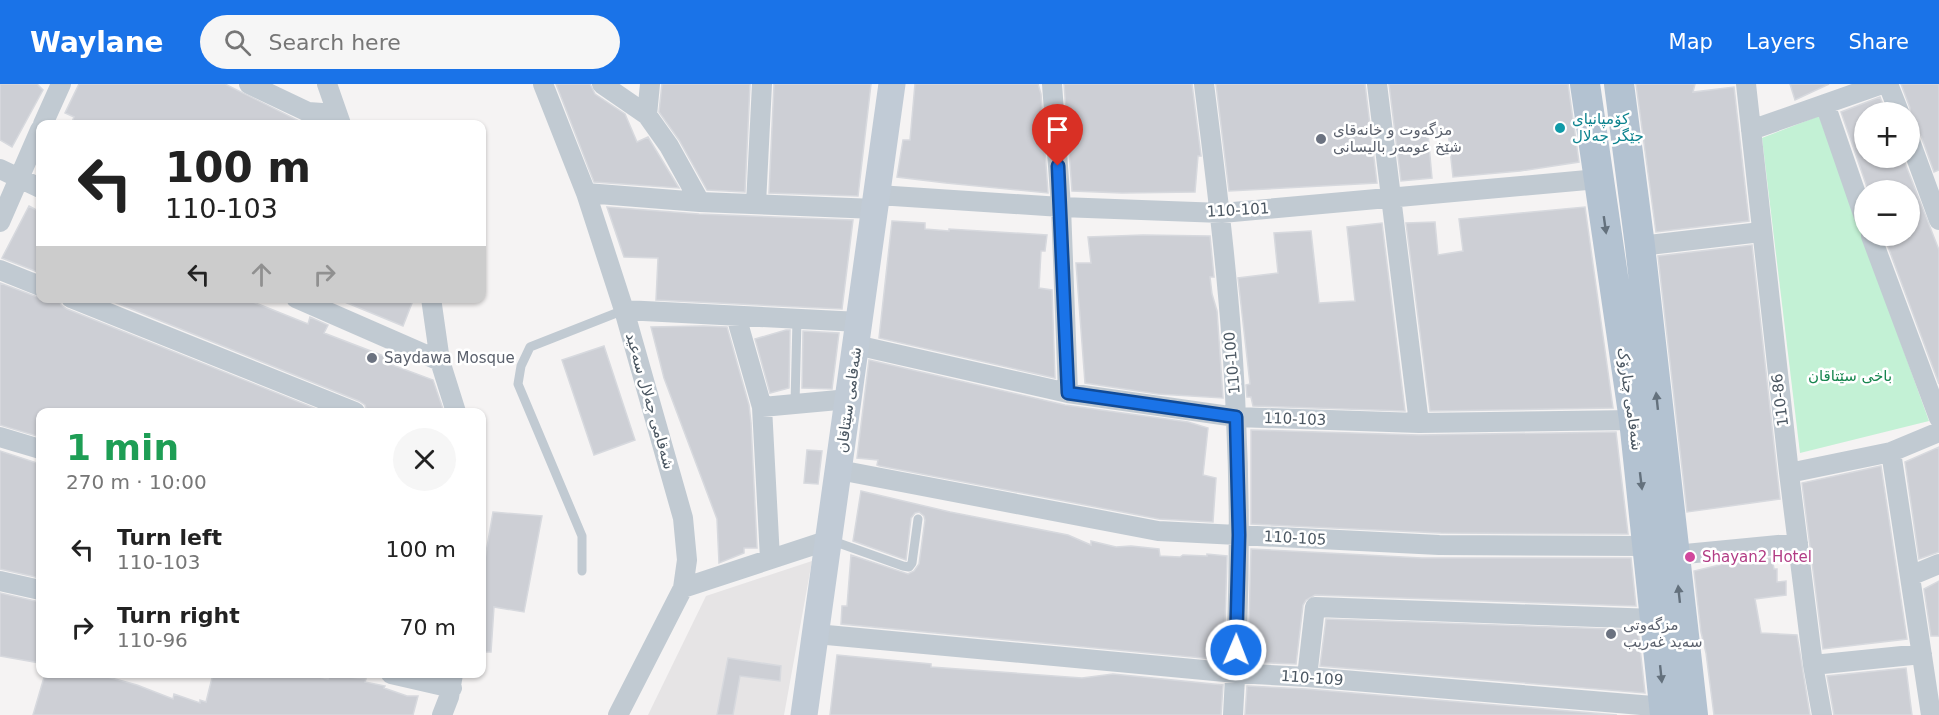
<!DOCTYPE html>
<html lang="en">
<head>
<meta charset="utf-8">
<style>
	body { margin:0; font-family:"DejaVu Sans","Noto Naskh Arabic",sans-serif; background:#f6f6f6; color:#222; height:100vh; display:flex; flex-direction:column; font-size:22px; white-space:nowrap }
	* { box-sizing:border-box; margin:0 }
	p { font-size:20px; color:#767676 }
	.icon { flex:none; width:33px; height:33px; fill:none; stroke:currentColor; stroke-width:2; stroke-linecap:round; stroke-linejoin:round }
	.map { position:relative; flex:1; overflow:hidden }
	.panel { position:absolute; left:36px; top:324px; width:450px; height:270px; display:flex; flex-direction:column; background:#fff; border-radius:12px; box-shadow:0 2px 4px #0004 }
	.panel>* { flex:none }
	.hud { position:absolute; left:36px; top:36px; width:450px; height:183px; border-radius:12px; box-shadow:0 2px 4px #0004; background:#fff; color:#222; overflow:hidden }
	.fabs { position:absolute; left:1854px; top:18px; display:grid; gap:12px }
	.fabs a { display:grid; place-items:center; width:66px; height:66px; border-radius:50%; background:#fff; box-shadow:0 2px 4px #0004; font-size:30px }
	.pin { position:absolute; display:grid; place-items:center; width:51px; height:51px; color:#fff; margin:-62px -26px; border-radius:50% 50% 50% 0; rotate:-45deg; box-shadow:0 0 6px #0007 }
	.pin .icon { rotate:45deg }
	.me { position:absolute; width:66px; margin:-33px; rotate:1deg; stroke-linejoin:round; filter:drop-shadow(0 0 4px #0008) }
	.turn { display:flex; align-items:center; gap:21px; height:126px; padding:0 30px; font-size:27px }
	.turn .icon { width:78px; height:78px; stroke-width:2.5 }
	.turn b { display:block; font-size:42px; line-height:51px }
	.lanes { display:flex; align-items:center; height:57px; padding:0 30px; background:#0003; justify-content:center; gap:30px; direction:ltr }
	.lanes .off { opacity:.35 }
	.round { display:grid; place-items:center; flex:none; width:63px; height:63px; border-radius:32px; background:#f6f6f6 }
	.headline { display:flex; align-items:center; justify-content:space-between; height:102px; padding:0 30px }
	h1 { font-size:36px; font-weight:700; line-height:45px; color:#1e9e55 }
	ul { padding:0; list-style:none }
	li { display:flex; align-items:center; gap:18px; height:78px; padding:0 30px }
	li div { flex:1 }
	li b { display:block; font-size:22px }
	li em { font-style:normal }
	header { display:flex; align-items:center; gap:36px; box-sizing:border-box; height:84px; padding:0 30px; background:#1a73e8; color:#fff }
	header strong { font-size:28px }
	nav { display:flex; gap:33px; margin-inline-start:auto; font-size:21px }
	.search { width:420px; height:54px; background:#f6f6f6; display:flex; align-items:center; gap:15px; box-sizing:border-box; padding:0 21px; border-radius:33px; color:#767676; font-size:22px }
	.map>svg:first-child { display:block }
</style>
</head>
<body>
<header>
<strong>Waylane</strong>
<div class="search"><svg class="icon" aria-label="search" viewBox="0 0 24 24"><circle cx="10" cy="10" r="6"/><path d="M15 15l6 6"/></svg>Search here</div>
<nav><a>Map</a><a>Layers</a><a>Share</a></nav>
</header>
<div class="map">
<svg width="1939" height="631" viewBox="0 0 1939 631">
	<rect width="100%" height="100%" fill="#f5f3f3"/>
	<path fill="#e6e4e5" d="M812,477L784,631H648L706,512Z"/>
	<path fill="#c3f1d5" d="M1819,32L1929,337L1800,369L1762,54Z"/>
	<path fill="#cdcfd5" stroke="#d7d9de" stroke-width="1.5" d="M0,0H37L43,6L12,63L0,56Z
		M79,0H225L303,39L312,40H71L74,33L65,29Z
		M556,0H590L595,10L625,30L637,58L648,53L679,104L594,98Z
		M662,0H750L745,108L707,106L679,56L659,28Z
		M774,0H871L858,112L769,109Z
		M915,0H1038L1041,10L1048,109L946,99L897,93L903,56H910Z
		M1064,0H1192L1201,72H1198L1195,108L1122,109L1072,107Z
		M1216,0H1365L1377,99L1229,107Z
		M1389,0H1568L1579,78L1520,87L1453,93L1448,48L1428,50L1432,94L1401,97Z
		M1636,0H1695L1693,8L1734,3L1749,137L1656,148Z
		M1790,0H1829L1795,16Z
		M1901,0H1939V86L1934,88L1921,52L1917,47L1911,45L1910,24Z
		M1880,13L1886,28H1864V74H1903L1939,166V300L1884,152H1910V106H1868L1841,28Z
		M29,122L40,128V189L2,174Z
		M607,123L699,130L853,136L842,225L656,216L658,174L624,173Z
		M1585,123L1613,324L1430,327L1406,139L1435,138L1438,171L1463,167L1459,135Z
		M892,137L925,139V145L949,147V145L1047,151L1045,167H1041L1039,204L1052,206L1055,294L879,254Z
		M1382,139L1405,327L1253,322L1251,313H1247L1246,301L1250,300L1238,194L1278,189L1274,149L1311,147L1319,219L1355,217L1347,143Z
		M1143,151L1210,152L1214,193H1210L1212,210L1217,227L1223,314L1158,310L1085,299L1076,179H1091L1088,153Z
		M1752,161L1780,415L1687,428L1658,172Z
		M0,199L40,214H59L61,221L67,225L324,328H40V353L0,341Z
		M104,214H243L308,240L310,233L328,241L324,249L389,274L387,279L433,296L444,328H367L365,321L359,317Z
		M335,214H414L403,242Z
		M703,242L727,243L749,321L751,339L757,464H744V469L719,479L717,435L664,294L651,243Z
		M786,246H790L789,304L770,309L755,255Z
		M803,247L839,249L832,305L802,304Z
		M604,262L635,356L594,371L562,276Z
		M869,276L1065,321L1188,338L1208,344L1203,391L1216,394L1213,438L1159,435L880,382L877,381L878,376L857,374Z
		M1251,346L1419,351L1616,348L1628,450L1441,449L1251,440Z
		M1939,363V468L1919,475L1905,378Z
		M807,366L822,367L818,400L804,399Z
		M0,367L40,380V494L0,485Z
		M1881,382L1907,555L1823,565L1802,399Z
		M861,407L950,428L1068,451L1091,461V457L1116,463L1131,462L1159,465L1160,472L1180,473L1183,471L1207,472V470L1227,472L1224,576L841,540L842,522H847L851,471L908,490L914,487L919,480L925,436L924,432L919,428L915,429L911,434L906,476L853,457Z
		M493,428L542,432L524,528L494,523L491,568H482V492Z
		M1251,465L1422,474H1631L1636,522L1315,511L1306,516L1303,521L1296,580L1248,578Z
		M1772,474L1774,485H1777V498L1786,497V511L1755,515L1761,549L1797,551L1810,631H1714L1706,569L1701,548L1694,487L1728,479Z
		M1939,497V552H1931L1924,505Z
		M0,509L40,518V579L0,572Z
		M1326,535L1638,546L1645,609L1320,582Z
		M837,571L931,580V583L1082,594L1113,590L1223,601L1221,631H830Z
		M728,574L781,582L780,597L740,592L733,631H717Z
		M1906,584L1912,631H1834L1827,592Z
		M45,590H97L137,601L173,615L174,610L200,619V616L206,618L213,590H306L328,595L330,591L366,595L365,598L385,602L384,604L407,612H418L413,631H33Z
		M1247,602L1306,605L1617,631H1245Z"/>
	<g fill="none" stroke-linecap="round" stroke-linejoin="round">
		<path stroke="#c1cad2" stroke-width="9" d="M795,320L797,235
			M830,456L903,482L909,483L912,479L918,435
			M582,487V452L518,300L521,282L530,263L624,226"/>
		<path stroke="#c1cad2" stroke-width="20" d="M249,0L308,28L336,30
			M327,0L341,40
			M543,0L586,109L624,226L683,434L687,476L683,504L618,631
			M602,0L647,31L669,62L700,118
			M1052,0L1061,123L1068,309
			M1204,0C1218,111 1232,223 1236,335C1241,434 1239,533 1233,631
			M1377,0L1419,339
			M1746,0L1789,389L1813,581L1822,631
			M1888,0L1899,28
			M1825,20L1864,133
			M647,31L650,0
			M43,40L61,0
			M1751,46L1882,0
			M1910,57L1939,136
			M0,85L40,104
			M586,109L700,118L876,125
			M878,111L1061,123L1222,129L1598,95
			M756,120L762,0
			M0,138L40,46
			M1871,152L1939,334
			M1640,162L1761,148
			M0,186L40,202
			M71,214L355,328
			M296,214L440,277
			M431,214L440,277L456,328
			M624,226L860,238
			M736,232L762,323L770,475
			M856,261L1068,309L1236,333L1419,339L1634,336
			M762,323L849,315
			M0,353L40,365
			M1891,368L1931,631
			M839,386L1158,447L1439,461L1648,462
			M1789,389L1891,368L1939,348
			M1675,471L1798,459
			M1910,492L1939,480
			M0,497L40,506
			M683,504L829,456
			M816,550L1236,589L1307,593L1665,623
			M1813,581L1922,570
			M391,590L452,604
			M1307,593L1315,523L1655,535
			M442,631L449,613L453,590"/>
		<path stroke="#c1cbd6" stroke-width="27" d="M804,631L892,0"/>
		<path stroke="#b3c2d1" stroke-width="30" d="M1585,0L1634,336L1665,631
			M1619,0L1640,162L1693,631"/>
	</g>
	<defs><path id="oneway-solid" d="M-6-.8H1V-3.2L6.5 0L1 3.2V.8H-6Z" transform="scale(1.5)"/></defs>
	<g fill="#64717d">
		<use href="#oneway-solid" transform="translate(1605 141) rotate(82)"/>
		<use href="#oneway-solid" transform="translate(1657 317) rotate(-96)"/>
		<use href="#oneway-solid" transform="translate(1641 397) rotate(83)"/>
		<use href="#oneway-solid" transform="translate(1679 510) rotate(-96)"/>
		<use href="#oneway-solid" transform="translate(1661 590) rotate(84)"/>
	</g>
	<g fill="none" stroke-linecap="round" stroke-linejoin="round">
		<defs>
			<path id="route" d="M1058,82L1068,309L1236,333L1239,451L1236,566"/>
		</defs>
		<use href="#route" stroke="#114b97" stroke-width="15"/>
		<use href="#route" stroke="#1a73e8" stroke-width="10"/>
	</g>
	<circle fill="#0f9aa8" stroke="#fff" stroke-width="2" cx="1560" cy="44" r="6"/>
	<g fill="#6b7280" stroke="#fff" stroke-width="2">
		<circle cx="1321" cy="55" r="6"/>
		<circle cx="372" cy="274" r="6"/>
		<circle cx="1611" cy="550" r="6"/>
	</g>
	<circle fill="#d1479c" stroke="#fff" stroke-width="2" cx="1690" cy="473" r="6"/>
	<g text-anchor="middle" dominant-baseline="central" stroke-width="5" stroke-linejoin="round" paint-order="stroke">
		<g font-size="15" fill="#0d838f" stroke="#fff" text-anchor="start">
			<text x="1572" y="35">کۆمپانیای<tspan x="1572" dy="17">جێگر جەلال</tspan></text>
		</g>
		<g font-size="15" fill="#5b616d" stroke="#fff" text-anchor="start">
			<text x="1333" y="46">مزگەوت و خانەقای<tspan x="1333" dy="17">شێخ عومەر بالیسانی</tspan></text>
			<text x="384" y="274">Saydawa Mosque</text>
			<text x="1623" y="541">مزگەوتی<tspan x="1623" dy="17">سەید غەریب</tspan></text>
		</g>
		<g font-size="15" fill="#4a5661" stroke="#fff">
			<text transform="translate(1238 126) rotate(-3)">110-101</text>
			<text transform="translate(1232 279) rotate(-95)">110-100</text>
			<text transform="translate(1630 315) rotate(82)">شەقامی چنارۆک</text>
			<text transform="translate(849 316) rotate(-82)">شەقامی سێتاقان</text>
			<text transform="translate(1780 316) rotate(-97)">110-86</text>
			<text transform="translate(650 317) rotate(74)">شەقامی جەلال سەعید</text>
			<text transform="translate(1295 335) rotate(2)">110-103</text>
			<text transform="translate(1295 454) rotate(3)">110-105</text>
			<text transform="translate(1312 594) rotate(4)">110-109</text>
		</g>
		<g font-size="15" fill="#17864f" stroke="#fff">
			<text x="1850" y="292">باخی سێتاقان</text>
		</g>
		<g font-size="15" fill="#b23c85" stroke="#fff" text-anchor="start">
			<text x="1702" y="473">Shayan2 Hotel</text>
		</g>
	</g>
</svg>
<div class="fabs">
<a>+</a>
<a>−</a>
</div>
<div class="pin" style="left:1058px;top:82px;background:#d93025"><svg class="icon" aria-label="arrive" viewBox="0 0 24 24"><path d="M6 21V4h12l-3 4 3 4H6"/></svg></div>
<svg class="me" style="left:1236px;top:566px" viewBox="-20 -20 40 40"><circle r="17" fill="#1a73e8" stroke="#fff" stroke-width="3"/><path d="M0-11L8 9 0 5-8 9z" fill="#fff"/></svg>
<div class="hud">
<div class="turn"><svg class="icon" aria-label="left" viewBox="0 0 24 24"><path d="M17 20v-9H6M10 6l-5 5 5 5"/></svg><div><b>100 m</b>110-103</div></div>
<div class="lanes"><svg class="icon" aria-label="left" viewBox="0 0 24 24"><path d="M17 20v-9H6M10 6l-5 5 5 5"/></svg><svg class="icon off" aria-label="ahead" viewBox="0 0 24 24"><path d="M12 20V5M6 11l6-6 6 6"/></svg><svg class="icon off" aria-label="right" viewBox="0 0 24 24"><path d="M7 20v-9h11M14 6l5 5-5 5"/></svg></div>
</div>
<section class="panel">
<div class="headline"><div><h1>1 min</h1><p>270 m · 10:00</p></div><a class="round"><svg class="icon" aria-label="close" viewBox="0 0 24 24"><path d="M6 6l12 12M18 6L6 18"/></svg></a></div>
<ul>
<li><svg class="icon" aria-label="left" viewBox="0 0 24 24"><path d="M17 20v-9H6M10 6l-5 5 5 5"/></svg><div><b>Turn left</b><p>110-103</p></div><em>100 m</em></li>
<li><svg class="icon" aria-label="right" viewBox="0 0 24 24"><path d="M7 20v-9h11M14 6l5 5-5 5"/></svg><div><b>Turn right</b><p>110-96</p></div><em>70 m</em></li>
</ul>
</section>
</div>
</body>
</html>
